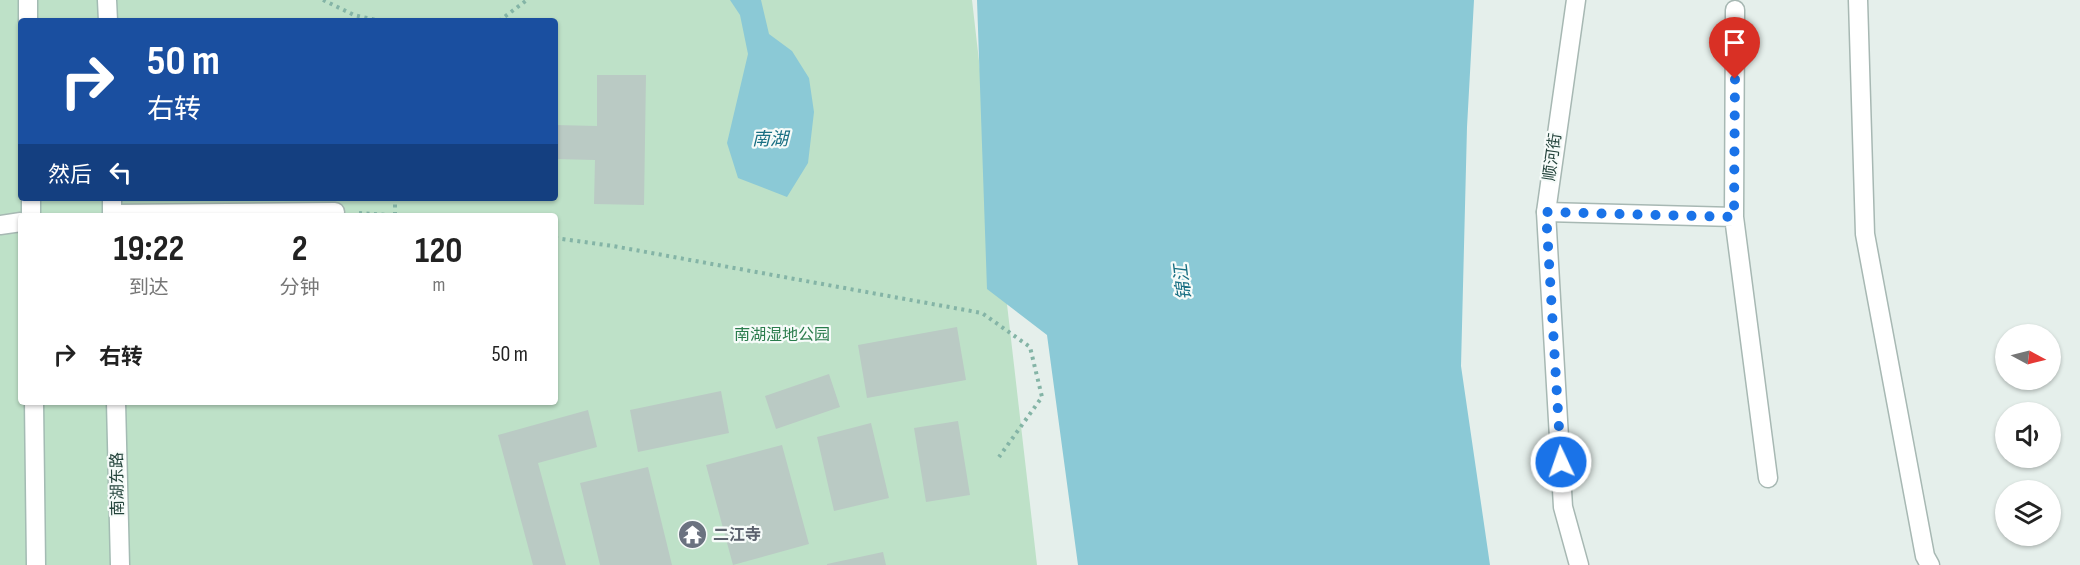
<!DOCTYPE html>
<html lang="zh">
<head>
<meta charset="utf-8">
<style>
	body { margin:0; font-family:"Sofia Sans Condensed","Noto Sans SC",sans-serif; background:#f6f6f6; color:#222; height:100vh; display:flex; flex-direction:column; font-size:22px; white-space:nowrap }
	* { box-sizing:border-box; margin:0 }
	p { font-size:20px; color:#767676 }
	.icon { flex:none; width:33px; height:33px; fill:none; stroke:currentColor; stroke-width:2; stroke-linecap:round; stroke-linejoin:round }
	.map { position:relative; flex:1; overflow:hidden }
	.details { position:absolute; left:18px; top:213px; width:540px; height:192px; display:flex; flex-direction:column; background:#fff; border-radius:6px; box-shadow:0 2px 4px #0004 }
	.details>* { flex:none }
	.banner { position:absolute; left:18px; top:18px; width:540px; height:183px; border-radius:6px; box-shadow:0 2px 4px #0004; background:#1a4fa0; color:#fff; overflow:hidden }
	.needle { width:39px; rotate:97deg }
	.controls { position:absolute; left:1995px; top:324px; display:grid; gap:12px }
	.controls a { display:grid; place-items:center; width:66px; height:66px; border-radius:50%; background:#fff; box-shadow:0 2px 4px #0004; font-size:30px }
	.pin { position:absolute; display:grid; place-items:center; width:51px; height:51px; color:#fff; margin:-62px -26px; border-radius:50% 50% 50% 0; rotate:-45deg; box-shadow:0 0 6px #0007 }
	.pin .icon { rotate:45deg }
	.me { position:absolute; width:66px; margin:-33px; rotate:357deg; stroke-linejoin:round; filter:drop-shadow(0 0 4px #0008) }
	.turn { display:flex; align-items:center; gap:21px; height:126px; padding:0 30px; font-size:27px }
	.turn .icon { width:78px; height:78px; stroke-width:2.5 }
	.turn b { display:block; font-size:42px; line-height:51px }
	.then { display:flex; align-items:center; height:57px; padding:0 30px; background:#0003; gap:12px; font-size:22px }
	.eta { display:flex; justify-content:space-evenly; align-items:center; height:102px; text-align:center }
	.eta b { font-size:36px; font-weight:700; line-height:42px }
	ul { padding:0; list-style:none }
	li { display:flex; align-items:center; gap:18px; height:78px; padding:0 30px }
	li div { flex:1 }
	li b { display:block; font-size:22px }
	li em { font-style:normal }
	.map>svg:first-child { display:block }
</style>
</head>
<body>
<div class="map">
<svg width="2080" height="565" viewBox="0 0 2080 565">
	<rect width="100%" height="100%" fill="#e5efeb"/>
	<path fill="#bee1c8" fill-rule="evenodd" d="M0,0H972L1037,565H0ZM21,21H555V198H21ZM21,216H555V402H21Z"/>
	<path fill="#8bc9d6" d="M730,0H761L769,34L792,51L809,78L814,112L808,163L787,197L738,178L727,143L748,54L740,15Z
		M977,0H1474L1467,127L1461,366L1490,565H1078L1047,335L987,289Z"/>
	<path fill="#bacac4" d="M597,75H646L644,205L594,204L595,160L555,159V125L597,126Z
		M957,327L966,380L867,398L858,345Z
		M829,374L840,407L776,429L765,396Z
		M721,391L729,433L638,452L630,410Z
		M588,410L597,447L538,463L566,565H533L498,435Z
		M958,421L970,495L926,502L914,428Z
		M871,423L889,498L834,511L817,437Z
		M782,445L809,544L733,565L706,465Z
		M648,467L672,565H600L580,483Z
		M883,552L886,565H827V564Z"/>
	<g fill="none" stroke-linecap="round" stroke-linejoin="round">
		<defs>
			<path id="service" d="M112,214L335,212
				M0,225L21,222"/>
			<path id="minor" d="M1858,0L1865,234L1925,556L1930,565
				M1546,212L1734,217L1768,478
				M1734,217L1735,10"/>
			<path id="tertiary" d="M1576,0L1546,212L1563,507L1579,565"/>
			<path id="secondary" d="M28,0V21
				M107,0L108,21
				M31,198V216
				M112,198V216
				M34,402L36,565
				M116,402L120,565"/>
		</defs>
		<use href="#service" stroke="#a7b8b3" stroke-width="21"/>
		<use href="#minor" stroke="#a7b8b3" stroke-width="21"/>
		<use href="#tertiary" stroke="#a7b8b3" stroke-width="21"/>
		<use href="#secondary" stroke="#a3bbb3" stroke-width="21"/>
		<path stroke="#84b4a6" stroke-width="4" stroke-dasharray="3 4.5" stroke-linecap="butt" d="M323,0L354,15L380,21
			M499,21L527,0
			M359,213L401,216
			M395,215V198
			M555,238L613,246L982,313L1030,347L1042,397L999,457"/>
		<use href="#service" stroke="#fff" stroke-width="18"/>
		<use href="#minor" stroke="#fff" stroke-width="18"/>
		<use href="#tertiary" stroke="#fff" stroke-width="18"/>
		<use href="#secondary" stroke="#fff" stroke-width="18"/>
	</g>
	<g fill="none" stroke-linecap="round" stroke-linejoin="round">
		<path stroke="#1a73e8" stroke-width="10" stroke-dasharray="0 18" d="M1561,462L1546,212L1734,217L1735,79"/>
	</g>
	<defs>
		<symbol id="temple-disc" viewBox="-11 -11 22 22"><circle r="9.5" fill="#6b7280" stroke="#f6fbf9"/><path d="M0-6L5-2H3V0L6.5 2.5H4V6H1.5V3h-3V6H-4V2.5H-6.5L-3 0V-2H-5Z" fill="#fff"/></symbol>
	</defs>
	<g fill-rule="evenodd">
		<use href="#temple-disc" x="676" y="518" width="33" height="33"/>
	</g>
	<g text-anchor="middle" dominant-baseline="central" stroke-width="4.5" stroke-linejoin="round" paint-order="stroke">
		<g font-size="16" fill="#23433b" stroke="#f6fbf9">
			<text transform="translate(1553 157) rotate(-82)">顺河街</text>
			<text transform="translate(118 484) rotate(-91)">南湖东路</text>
		</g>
		<g font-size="16" fill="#2a7c4c" stroke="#f6fbf9">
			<text x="782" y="335">南湖湿地公园</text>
		</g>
		<g font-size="16" font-weight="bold" fill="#5b616d" stroke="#f6fbf9" text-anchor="start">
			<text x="713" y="535">二江寺</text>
		</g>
		<g font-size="18" font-style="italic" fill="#196f83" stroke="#f6fbf9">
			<text x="770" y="139">南湖</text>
			<text transform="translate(1183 282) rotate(-97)">锦江</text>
		</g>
	</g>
</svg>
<div class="controls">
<a><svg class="needle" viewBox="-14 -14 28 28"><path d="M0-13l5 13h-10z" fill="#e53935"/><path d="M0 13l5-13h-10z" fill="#767676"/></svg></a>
<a><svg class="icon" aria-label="sound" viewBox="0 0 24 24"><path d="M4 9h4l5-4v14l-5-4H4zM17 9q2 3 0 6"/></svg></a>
<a><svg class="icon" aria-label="layers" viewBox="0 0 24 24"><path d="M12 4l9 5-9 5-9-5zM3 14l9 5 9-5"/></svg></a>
</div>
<div class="pin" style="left:1735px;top:79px;background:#d93025"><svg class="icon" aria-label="arrive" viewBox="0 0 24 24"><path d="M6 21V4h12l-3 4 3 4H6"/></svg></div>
<svg class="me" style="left:1561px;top:462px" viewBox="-20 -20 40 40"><circle r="17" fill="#1a73e8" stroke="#fff" stroke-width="3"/><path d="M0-11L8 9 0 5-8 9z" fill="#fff"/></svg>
<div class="banner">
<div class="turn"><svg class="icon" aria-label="right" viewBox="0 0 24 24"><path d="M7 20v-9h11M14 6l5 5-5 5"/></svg><div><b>50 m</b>右转</div></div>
<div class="then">然后<svg class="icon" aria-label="left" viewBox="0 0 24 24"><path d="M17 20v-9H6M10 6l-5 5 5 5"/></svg></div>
</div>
<section class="details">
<div class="eta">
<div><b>19:22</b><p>到达</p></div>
<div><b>2</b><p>分钟</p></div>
<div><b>120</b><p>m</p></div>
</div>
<ul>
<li><svg class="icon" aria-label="right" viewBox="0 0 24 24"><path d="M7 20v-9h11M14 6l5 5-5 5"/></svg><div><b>右转</b></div><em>50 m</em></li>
</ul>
</section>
</div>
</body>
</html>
